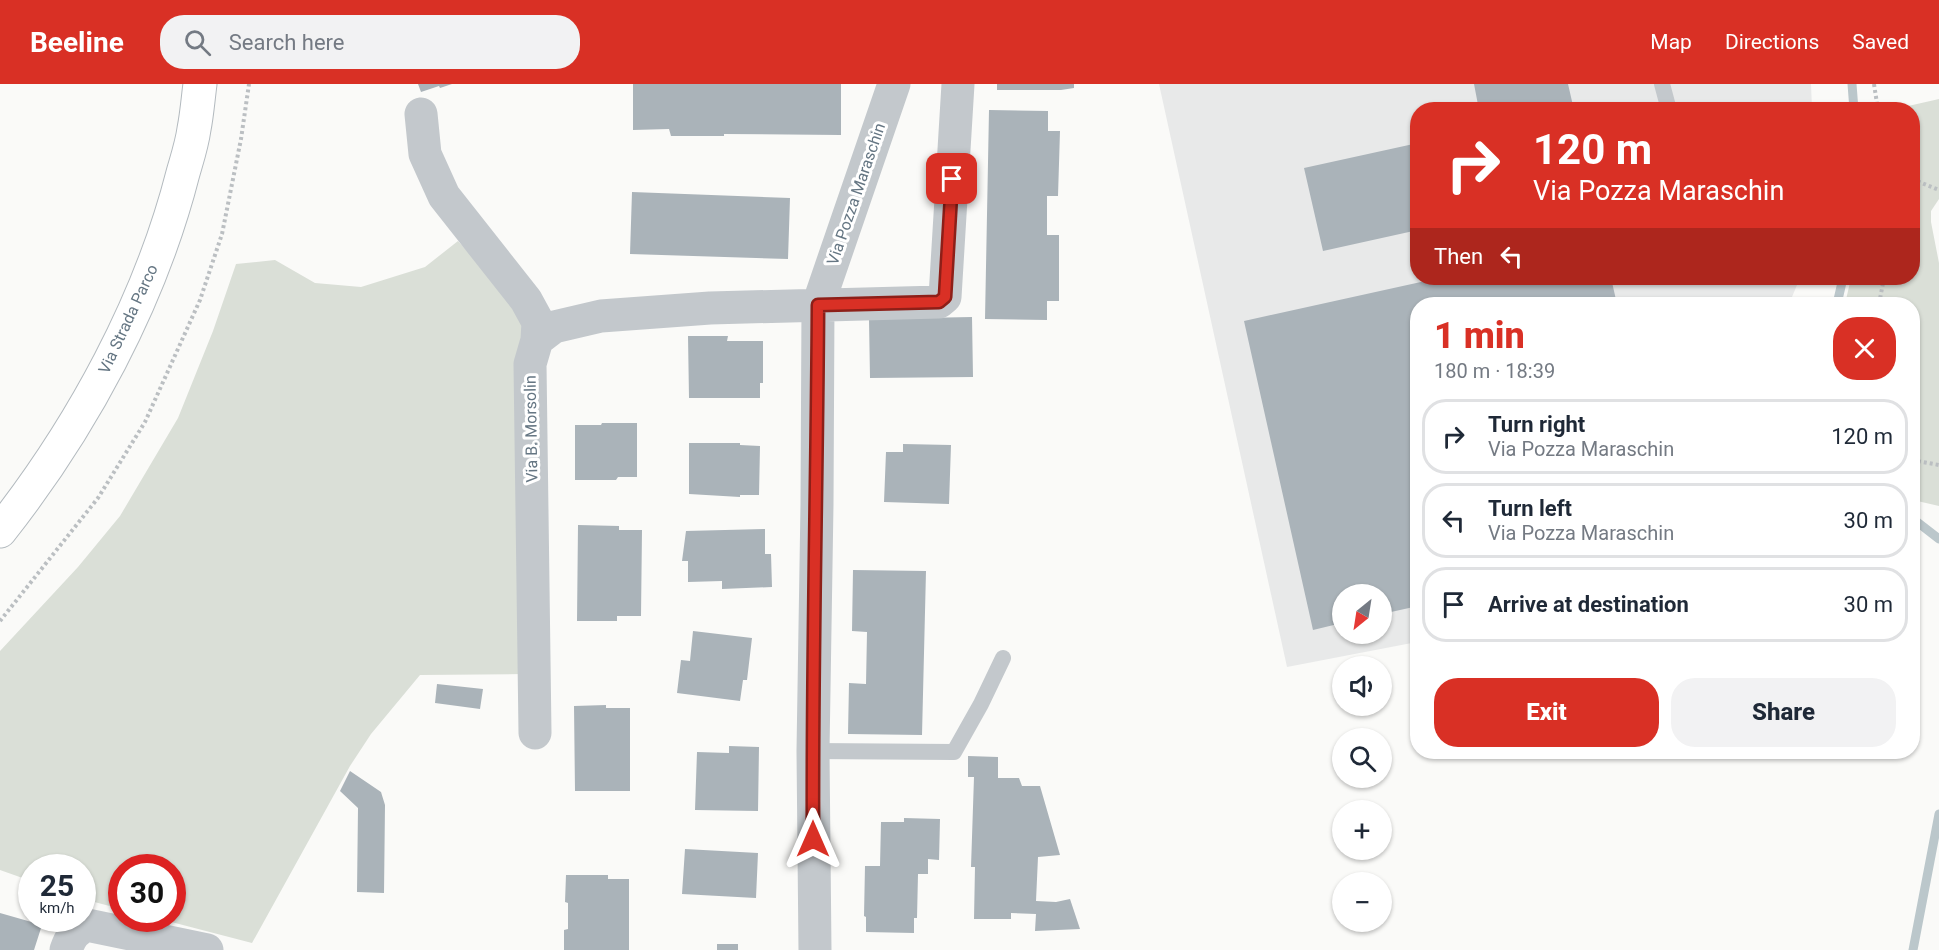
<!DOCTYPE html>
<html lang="en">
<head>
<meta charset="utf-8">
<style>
	body { margin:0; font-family:Roboto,sans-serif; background:#f2f2f3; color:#1f2937; height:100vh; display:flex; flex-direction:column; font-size:22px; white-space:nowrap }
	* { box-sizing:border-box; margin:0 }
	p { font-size:20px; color:#747a83 }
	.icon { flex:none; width:33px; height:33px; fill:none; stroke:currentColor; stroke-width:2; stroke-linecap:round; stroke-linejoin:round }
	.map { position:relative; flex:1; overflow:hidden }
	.panel { position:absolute; left:1410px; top:213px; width:510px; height:462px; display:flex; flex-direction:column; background:#fff; border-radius:24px; box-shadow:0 2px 4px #0004 }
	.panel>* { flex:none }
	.top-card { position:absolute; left:1410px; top:18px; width:510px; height:183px; border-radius:24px; box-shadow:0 2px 4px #0004; background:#d93025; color:#fff; overflow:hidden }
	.needle { width:39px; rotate:210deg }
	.controls { position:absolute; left:1332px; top:500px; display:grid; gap:12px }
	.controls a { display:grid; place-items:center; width:60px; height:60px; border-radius:50%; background:#fff; box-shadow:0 2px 4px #0004; font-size:30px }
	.speed { position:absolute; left:18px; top:770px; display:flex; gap:12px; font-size:30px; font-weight:700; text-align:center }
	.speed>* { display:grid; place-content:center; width:78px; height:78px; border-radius:50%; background:#fff; box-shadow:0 2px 4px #0004; line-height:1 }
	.speed small { font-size:15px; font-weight:400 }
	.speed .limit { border:9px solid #d22; background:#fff; color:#111 }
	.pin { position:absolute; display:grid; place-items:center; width:51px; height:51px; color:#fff; margin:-26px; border-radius:12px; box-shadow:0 3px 9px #0006 }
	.me { position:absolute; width:66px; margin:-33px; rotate:0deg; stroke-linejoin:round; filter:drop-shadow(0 0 4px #0008) }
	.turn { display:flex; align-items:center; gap:21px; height:126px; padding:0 24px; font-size:27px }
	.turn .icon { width:78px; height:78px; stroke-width:2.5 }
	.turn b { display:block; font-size:42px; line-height:51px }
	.then { display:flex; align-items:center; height:57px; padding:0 24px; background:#0003; gap:12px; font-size:22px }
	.round { display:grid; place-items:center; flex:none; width:63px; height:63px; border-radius:24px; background:#f2f2f3 }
	.summary { display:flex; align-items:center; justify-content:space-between; height:102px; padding:0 24px }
	h1 { font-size:36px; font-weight:800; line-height:45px; color:#d93025 }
	.action { display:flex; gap:12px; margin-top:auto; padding:12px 24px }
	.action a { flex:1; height:69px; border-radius:24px; background:#d93025; color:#fff; font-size:24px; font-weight:800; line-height:69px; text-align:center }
	.action a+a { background:#f2f2f3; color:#1f2937 }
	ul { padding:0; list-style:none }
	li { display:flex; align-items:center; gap:18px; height:75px; margin:0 12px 9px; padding:0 12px; border:3px solid #e0e1e3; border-radius:24px }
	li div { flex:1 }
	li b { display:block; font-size:22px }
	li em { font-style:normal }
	header { display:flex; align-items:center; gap:36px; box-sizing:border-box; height:84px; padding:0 30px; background:#d93025; color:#fff }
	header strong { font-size:28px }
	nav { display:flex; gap:33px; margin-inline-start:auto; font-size:21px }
	.search { width:420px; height:54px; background:#f2f2f3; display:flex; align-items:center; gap:15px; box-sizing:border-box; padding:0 21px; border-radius:24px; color:#747a83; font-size:22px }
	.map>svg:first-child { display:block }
</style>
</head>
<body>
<header>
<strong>Beeline</strong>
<div class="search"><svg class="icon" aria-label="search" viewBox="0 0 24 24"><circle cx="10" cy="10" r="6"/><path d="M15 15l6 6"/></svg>Search here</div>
<nav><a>Map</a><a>Directions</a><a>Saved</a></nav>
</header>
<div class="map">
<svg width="1939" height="866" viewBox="0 0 1939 866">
	<rect width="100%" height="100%" fill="#fafaf8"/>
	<path fill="#e8e9e9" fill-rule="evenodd" d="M1159,0H1811L1812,25L1418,26V194H1800L1789,220H1418L1417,558L1287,583ZM1342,510H1382V549H1342Z"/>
	<path fill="#dadfd7" d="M1939,15V115L1931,127V138L1939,179V422L1913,416L1912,220H1845L1851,194H1912V26L1895,25Z
		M458,157L491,193L522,230L523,590L420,591L371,650L350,682L252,859L156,834H172V783H122L121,825L83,815L82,783H32L31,797L0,786V567L78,483L120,432L178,334L213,247L236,180L275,176L315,199L361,203L425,183Z"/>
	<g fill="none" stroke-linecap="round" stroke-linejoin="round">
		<path stroke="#bbc7cb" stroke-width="9" d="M1852,0L1854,26
			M1837,220L1843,194
			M1912,434L1939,455
			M1913,866L1939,730"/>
	</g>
	<path fill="#aab3b9" d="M418,0H452L440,4L439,2L421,8Z
		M633,0H841V51L724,50V52H671L669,45L633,46Z
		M997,0H1074V4L1061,6H997Z
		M1474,0H1568L1574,26H1479Z
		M989,26L1048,27V47H1060L1058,112H1047V151H1059V217H1047V236L985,235Z
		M1418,59V146L1323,167L1304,84Z
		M632,108L790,114L788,175L630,170Z
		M1439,194H1611L1617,220H1418V522L1382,530V510H1342V539L1313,546L1244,237Z
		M972,233L973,293L870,294L869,235Z
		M688,252H728L727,257H763V299H760V314H689Z
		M602,339H637V393H618L616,396H575V341H601Z
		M689,359H740V361L760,362L759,411H740V413L689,410Z
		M903,360L951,361L949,420L884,418L886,368H903Z
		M578,441L619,442V446H642L641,532H617V537H577Z
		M765,445V470H771L772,503L722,505V497L688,498V477H682L686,447Z
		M853,486L926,487L922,651L848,650L849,599L866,600L867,548L852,547Z
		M693,547L752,554L747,596H743L740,617L677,609L681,576L690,577Z
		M437,600L483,605L480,625L435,619Z
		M606,621V624H630V707H575L574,622Z
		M729,662L759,663L758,727L695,726L697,668L729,669Z
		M968,672L998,673V694H1019L1022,702H1040L1060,771L1038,773L1036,817L1056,818L1070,815L1080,845L1035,847L1036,830L1011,829V835H974L975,783H971L974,693H968Z
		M350,687L381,708L385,721L384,809L357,808L358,724L340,707Z
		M904,734L940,735L939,776L928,775V790H918L917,834H914V849L866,848V833L864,832L865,782H880L881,738H904Z
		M685,765L758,769L756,814L682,810Z
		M566,791H608V795H629V866H564V846L568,845V819L565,818Z
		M0,829L42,841L34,866H0Z
		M717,860H738V866H717Z"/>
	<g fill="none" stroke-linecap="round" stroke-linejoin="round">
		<defs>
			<path id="secondary" d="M0,447C82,343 150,218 183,89C187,75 192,60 194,45C197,30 198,15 200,0"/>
		</defs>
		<use href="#secondary" stroke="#b3babf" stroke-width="35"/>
		<path stroke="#bbbfc2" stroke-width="4" stroke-dasharray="3 3" stroke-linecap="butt" d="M1874,0L1878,26
			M1912,95L1939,106
			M1879,220L1884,194
			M1912,376L1939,381
			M0,537L98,414L145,338L200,216L222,150L241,55L249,0"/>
		<path stroke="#c3c8cc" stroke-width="16" d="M1662,0L1669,26
			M813,667L954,668L981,620L1003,574"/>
		<path stroke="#c3c8cc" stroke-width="33" d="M421,30L425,70L444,112L526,216L538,238L537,256
			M535,649L530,280L537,256L554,243L601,232L710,224L939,218L945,213L958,0
			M66,866C70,854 75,846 87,841L207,866
			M815,866L813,667L817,420L818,221L894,0"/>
		<use href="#secondary" stroke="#fff" stroke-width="33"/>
	</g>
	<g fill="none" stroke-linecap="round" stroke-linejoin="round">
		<defs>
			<path id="route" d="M813,755C812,577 817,399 818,221L939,218L945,213L952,95"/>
		</defs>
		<use href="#route" stroke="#8d1f18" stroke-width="15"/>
		<use href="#route" stroke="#d93025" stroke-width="10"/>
	</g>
	<g text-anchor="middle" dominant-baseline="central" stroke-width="6" stroke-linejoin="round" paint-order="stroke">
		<g font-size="16" fill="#657683" stroke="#fff">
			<text transform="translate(856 110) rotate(-71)">Via Pozza Maraschin</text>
			<text transform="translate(128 235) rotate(-65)">Via Strada Parco</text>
			<text transform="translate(531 345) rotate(-91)">Via B. Morsolin</text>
		</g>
	</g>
</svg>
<div class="controls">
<a><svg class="needle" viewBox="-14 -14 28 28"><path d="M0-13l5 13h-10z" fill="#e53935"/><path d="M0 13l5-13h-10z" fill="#747a83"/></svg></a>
<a><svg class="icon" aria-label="sound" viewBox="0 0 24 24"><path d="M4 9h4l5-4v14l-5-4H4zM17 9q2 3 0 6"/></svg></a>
<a><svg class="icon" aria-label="search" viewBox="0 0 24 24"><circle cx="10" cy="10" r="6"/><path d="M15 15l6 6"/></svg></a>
<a>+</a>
<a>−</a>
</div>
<div class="speed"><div>25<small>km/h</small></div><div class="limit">30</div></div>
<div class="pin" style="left:952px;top:95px;background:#d93025"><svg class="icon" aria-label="arrive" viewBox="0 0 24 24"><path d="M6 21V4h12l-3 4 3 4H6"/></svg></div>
<svg class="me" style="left:813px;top:755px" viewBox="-20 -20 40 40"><path d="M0-17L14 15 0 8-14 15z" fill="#d93025" stroke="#fff" stroke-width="4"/></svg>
<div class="top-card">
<div class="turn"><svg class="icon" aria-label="right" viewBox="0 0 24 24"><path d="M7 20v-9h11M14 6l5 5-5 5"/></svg><div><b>120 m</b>Via Pozza Maraschin</div></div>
<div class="then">Then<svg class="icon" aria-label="left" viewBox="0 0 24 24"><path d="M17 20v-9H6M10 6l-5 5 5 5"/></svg></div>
</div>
<section class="panel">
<div class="summary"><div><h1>1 min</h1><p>180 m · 18:39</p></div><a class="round" style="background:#d93025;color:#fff"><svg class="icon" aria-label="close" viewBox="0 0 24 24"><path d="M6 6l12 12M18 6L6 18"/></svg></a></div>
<ul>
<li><svg class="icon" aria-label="right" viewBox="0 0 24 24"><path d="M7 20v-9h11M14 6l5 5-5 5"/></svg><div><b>Turn right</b><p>Via Pozza Maraschin</p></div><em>120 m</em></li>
<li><svg class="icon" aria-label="left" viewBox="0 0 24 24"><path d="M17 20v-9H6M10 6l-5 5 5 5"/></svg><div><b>Turn left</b><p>Via Pozza Maraschin</p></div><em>30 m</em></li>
<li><svg class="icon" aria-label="arrive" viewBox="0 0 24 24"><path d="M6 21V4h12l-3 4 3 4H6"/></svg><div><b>Arrive at destination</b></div><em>30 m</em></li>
</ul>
<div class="action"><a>Exit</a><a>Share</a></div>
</section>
</div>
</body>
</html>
